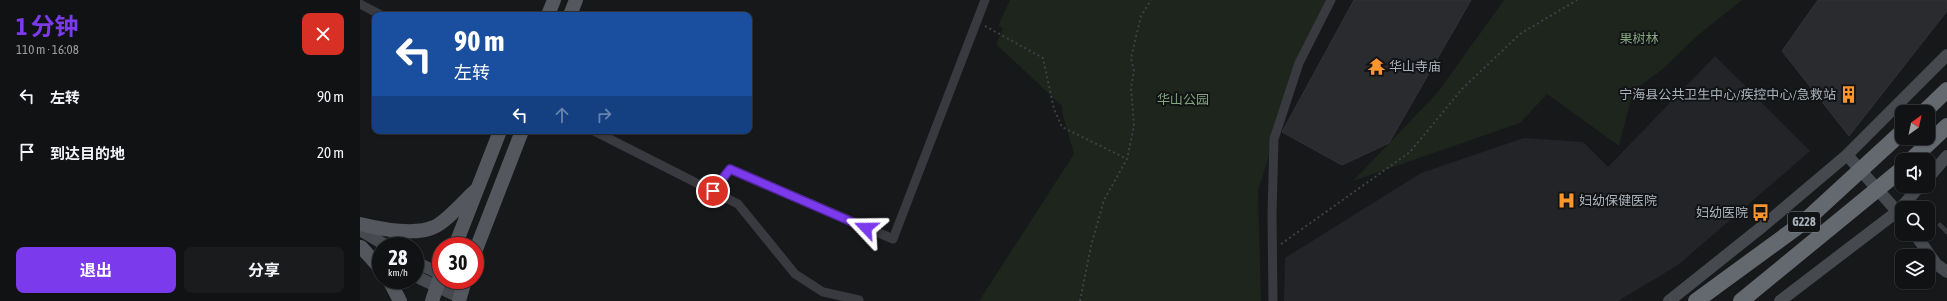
<!DOCTYPE html>
<html lang="zh">
<head>
<meta charset="utf-8">
<style>
	body { margin:0; font-family:"Asap Condensed","Noto Sans SC",sans-serif; background:#1a1b1d; color:#f1f3f6; height:100vh; display:flex; flex-direction:column; font-size:15px; white-space:nowrap }
	* { box-sizing:border-box; margin:0 }
	p { font-size:13px; color:#9c9ea0 }
	.icon { flex:none; width:22px; height:22px; fill:none; stroke:currentColor; stroke-width:2; stroke-linecap:round; stroke-linejoin:round }
	.map { position:relative; flex:1; overflow:hidden }
	.panel { display:flex; flex-direction:column; background:#111214; width:360px }
	.panel>* { flex:none }
	.banner { position:absolute; left:12px; top:12px; width:380px; height:122px; border-radius:8px; box-shadow:0 1px 3px #0004,0 0 0 1px #303234; background:#1a4fa0; color:#fff; overflow:hidden }
	.needle { width:26px; rotate:33deg }
	.tools { position:absolute; left:1535px; top:105px; display:grid; gap:8px }
	.tools a { display:grid; place-items:center; width:40px; height:40px; border-radius:8px; background:#111214; box-shadow:0 1px 3px #0004,0 0 0 1px #303234; font-size:20px }
	.speed { position:absolute; left:12px; top:237px; display:flex; gap:8px; font-size:20px; font-weight:700; text-align:center }
	.speed>* { display:grid; place-content:center; width:52px; height:52px; border-radius:50%; background:#111214; box-shadow:0 1px 3px #0004,0 0 0 1px #303234; line-height:1 }
	.speed small { font-size:10px; font-weight:400 }
	.speed .limit { border:6px solid #d22; background:#fff; color:#111 }
	.pin { position:absolute; display:grid; place-items:center; width:34px; height:34px; color:#fff; margin:-17px; border:2px solid #fff; border-radius:50%; box-shadow:0 1px 4px #0007 }
	.me { position:absolute; width:44px; margin:-22px; rotate:293deg; stroke-linejoin:round; filter:drop-shadow(0 0 3px #0008) }
	.turn { display:flex; align-items:center; gap:14px; height:84px; padding:0 16px; font-size:18px }
	.turn .icon { width:52px; height:52px; stroke-width:2.5 }
	.turn b { display:block; font-size:28px; line-height:34px }
	.lanes { display:flex; align-items:center; height:38px; padding:0 16px; background:#0003; justify-content:center; gap:20px; direction:ltr }
	.lanes .off { opacity:.35 }
	.round { display:grid; place-items:center; flex:none; width:42px; height:42px; border-radius:8px; background:#1a1b1d }
	.head { display:flex; align-items:center; justify-content:space-between; height:68px; padding:0 16px }
	h1 { font-size:24px; font-weight:700; line-height:30px; color:#7c3aed }
	.cta { display:flex; gap:8px; margin-top:auto; padding:8px 16px }
	.cta a { flex:1; height:46px; border-radius:8px; background:#7c3aed; color:#fff; font-size:16px; font-weight:700; line-height:46px; text-align:center }
	.cta a+a { background:#1a1b1d; color:#f1f3f6 }
	ul { padding:0; list-style:none }
	li { display:flex; align-items:center; gap:12px; height:56px; padding:0 16px }
	li div { flex:1 }
	li b { display:block; font-size:15px }
	li em { font-style:normal }
	main { display:flex; flex:1; min-height:0 }
	.map>svg:first-child { display:block }
</style>
</head>
<body>
<main>
<section class="panel">
<div class="head"><div><h1>1 分钟</h1><p>110 m · 16:08</p></div><a class="round" style="background:#d93025;color:#fff"><svg class="icon" aria-label="close" viewBox="0 0 24 24"><path d="M6 6l12 12M18 6L6 18"/></svg></a></div>
<ul>
<li><svg class="icon" aria-label="left" viewBox="0 0 24 24"><path d="M17 20v-9H6M10 6l-5 5 5 5"/></svg><div><b>左转</b></div><em>90 m</em></li>
<li><svg class="icon" aria-label="arrive" viewBox="0 0 24 24"><path d="M6 21V4h12l-3 4 3 4H6"/></svg><div><b>到达目的地</b></div><em>20 m</em></li>
</ul>
<div class="cta"><a>退出</a><a>分享</a></div>
</section>
<div class="map">
<svg width="1587" height="301" viewBox="0 0 1587 301">
	<rect width="100%" height="100%" fill="#17181a"/>
	<path fill="#232427" d="M1355,56L1450,151L1318,265L1258,301H924L925,258L1061,173L1164,138L1223,142L1248,167Z"/>
	<path fill="#1d251d" d="M650,0H971L947,39L898,190L901,301H619L714,154L703,116L702,106L636,44L643,28L638,26Z
		M1144,0H1382L1337,36L1304,68L1273,91L1259,146L1187,94L1160,123L993,181L1078,92Z"/>
	<path fill="#2a2b2e" stroke="#313236" d="M994,0H1111L1029,143L982,165L922,132Z
		M1458,0H1587V11L1489,136L1422,51Z"/>
	<g fill="none" stroke-linecap="round" stroke-linejoin="round">
		<path stroke="#3e4246" stroke-width="2" stroke-dasharray="2 3" stroke-linecap="butt" d="M625,26L683,58L694,109L702,127L767,159
			M921,244L1050,152L1102,89L1160,34L1217,0
			M720,301L731,246L744,200L767,159L774,126L771,87L774,71L771,58L781,16L791,0"/>
		<path stroke="#383a3f" stroke-width="4.5" d="M1580,225L1587,232"/>
		<path stroke="#383a3f" stroke-width="9" d="M0,4L21,15
			M234,131L378,204L435,274L463,292L499,300
			M353,191L370,169L533,239L625,0
			M913,301L912,215L914,139L939,63L971,0"/>
		<path stroke="#464a4f" stroke-width="12" d="M1487,155L1542,217
			M1568,178L1587,156
			M0,230L27,246
			M1555,234L1576,264L1587,272
			M55,262L81,274
			M55,276L99,297
			M1309,301L1403,226L1487,155L1587,55
			M1420,301L1538,211L1560,186"/>
		<path stroke="#54585e" stroke-width="14" d="M188,15L194,0
			M210,15L216,0
			M0,224C21,229 54,236 74,227C85,223 106,199 116,190
			M95,246L140,131
			M1,247L21,269
			M115,252L162,131
			M29,280L40,301
			M72,301L81,274
			M99,301L105,280"/>
		<path stroke="#646970" stroke-width="16" d="M1564,112L1587,90
			M1551,160L1587,126
			M1336,301L1444,222L1542,132
			M1381,301L1542,169"/>
	</g>
	<g fill="none" stroke-linecap="round" stroke-linejoin="round">
		<defs>
			<path id="route" d="M353,191L370,169L506,228"/>
		</defs>
		<use href="#route" stroke="#51269a" stroke-width="10"/>
		<use href="#route" stroke="#7c3aed" stroke-width="7"/>
	</g>
	<defs>
		<symbol id="temple-bare" viewBox="-9 -9 18 18"><path d="M0-6L5-2H3V0L6.5 2.5H4V6H1.5V3h-3V6H-4V2.5H-6.5L-3 0V-2H-5Z" fill="#fb952e" stroke="#121315" stroke-width="2.5" paint-order="stroke"/></symbol>
		<symbol id="building-bare" viewBox="-9 -9 18 18"><path d="M-4-6H4V6H1V3H-1V6H-4ZM-2.5-4.3h1.7v1.8h-1.7ZM.8-4.3h1.7v1.8H.8ZM-2.5-1h1.7V.8h-1.7ZM.8-1h1.7V.8H.8Z" fill="#fb952e" stroke="#121315" stroke-width="2.5" paint-order="stroke"/></symbol>
		<symbol id="hospital-bare" viewBox="-9 -9 18 18"><path d="M-5-5h3v3.5h4V-5h3V5h-3V1.5h-4V5h-3Z" fill="#fb952e" stroke="#121315" stroke-width="2.5" paint-order="stroke"/></symbol>
		<symbol id="bus-bare" viewBox="-9 -9 18 18"><path d="M-5-6H5V4H4V6H2V4H-2V6H-4V4H-5ZM-3.5-4V0h7V-4ZM-3.5 1.2v1.5H-2V1.2ZM2 1.2v1.5H3.5V1.2Z" fill="#fb952e" stroke="#121315" stroke-width="2.5" paint-order="stroke"/></symbol>
	</defs>
	<g fill-rule="evenodd">
		<use href="#temple-bare" x="1004" y="54" width="25" height="25"/>
		<use href="#building-bare" x="1476" y="82" width="25" height="25"/>
		<use href="#hospital-bare" x="1194" y="188" width="25" height="25"/>
		<use href="#bus-bare" x="1388" y="200" width="25" height="25"/>
	</g>
	<g text-anchor="middle" dominant-baseline="central" stroke-width="4" stroke-linejoin="round" paint-order="stroke">
		<rect fill="#121315" stroke="#7c8288" stroke-width="1" x="1428" y="212" width="32" height="20" rx="3"/>
		<g font-size="12" font-weight="bold" fill="#a9b1ba">
			<text x="1444" y="222">G228</text>
		</g>
		<g font-size="13" fill="#83a67f" stroke="#121315">
			<text x="1279" y="38">果树林</text>
			<text x="823" y="99">华山公园</text>
		</g>
		<g font-size="13" fill="#a9b1ba" stroke="#121315" text-anchor="start">
			<text x="1029" y="66">华山寺庙</text>
			<text x="1476" y="94" text-anchor="end">宁海县公共卫生中心/疾控中心/急救站</text>
			<text x="1219" y="200">妇幼保健医院</text>
			<text x="1388" y="212" text-anchor="end">妇幼医院</text>
		</g>
	</g>
</svg>
<div class="tools">
<a><svg class="needle" viewBox="-14 -14 28 28"><path d="M0-13l5 13h-10z" fill="#e53935"/><path d="M0 13l5-13h-10z" fill="#9c9ea0"/></svg></a>
<a><svg class="icon" aria-label="sound" viewBox="0 0 24 24"><path d="M4 9h4l5-4v14l-5-4H4zM17 9q2 3 0 6"/></svg></a>
<a><svg class="icon" aria-label="search" viewBox="0 0 24 24"><circle cx="10" cy="10" r="6"/><path d="M15 15l6 6"/></svg></a>
<a><svg class="icon" aria-label="layers" viewBox="0 0 24 24"><path d="M12 4l9 5-9 5-9-5zM3 14l9 5 9-5"/></svg></a>
</div>
<div class="speed"><div>28<small>km/h</small></div><div class="limit">30</div></div>
<div class="pin" style="left:353px;top:191px;background:#d93025"><svg class="icon" aria-label="arrive" viewBox="0 0 24 24"><path d="M6 21V4h12l-3 4 3 4H6"/></svg></div>
<svg class="me" style="left:506px;top:228px" viewBox="-20 -20 40 40"><path d="M0-17L14 15 0 8-14 15z" fill="#7c3aed" stroke="#fff" stroke-width="4"/></svg>
<div class="banner">
<div class="turn"><svg class="icon" aria-label="left" viewBox="0 0 24 24"><path d="M17 20v-9H6M10 6l-5 5 5 5"/></svg><div><b>90 m</b>左转</div></div>
<div class="lanes"><svg class="icon" aria-label="left" viewBox="0 0 24 24"><path d="M17 20v-9H6M10 6l-5 5 5 5"/></svg><svg class="icon off" aria-label="ahead" viewBox="0 0 24 24"><path d="M12 20V5M6 11l6-6 6 6"/></svg><svg class="icon off" aria-label="right" viewBox="0 0 24 24"><path d="M7 20v-9h11M14 6l5 5-5 5"/></svg></div>
</div>
</div>
</main>
</body>
</html>
